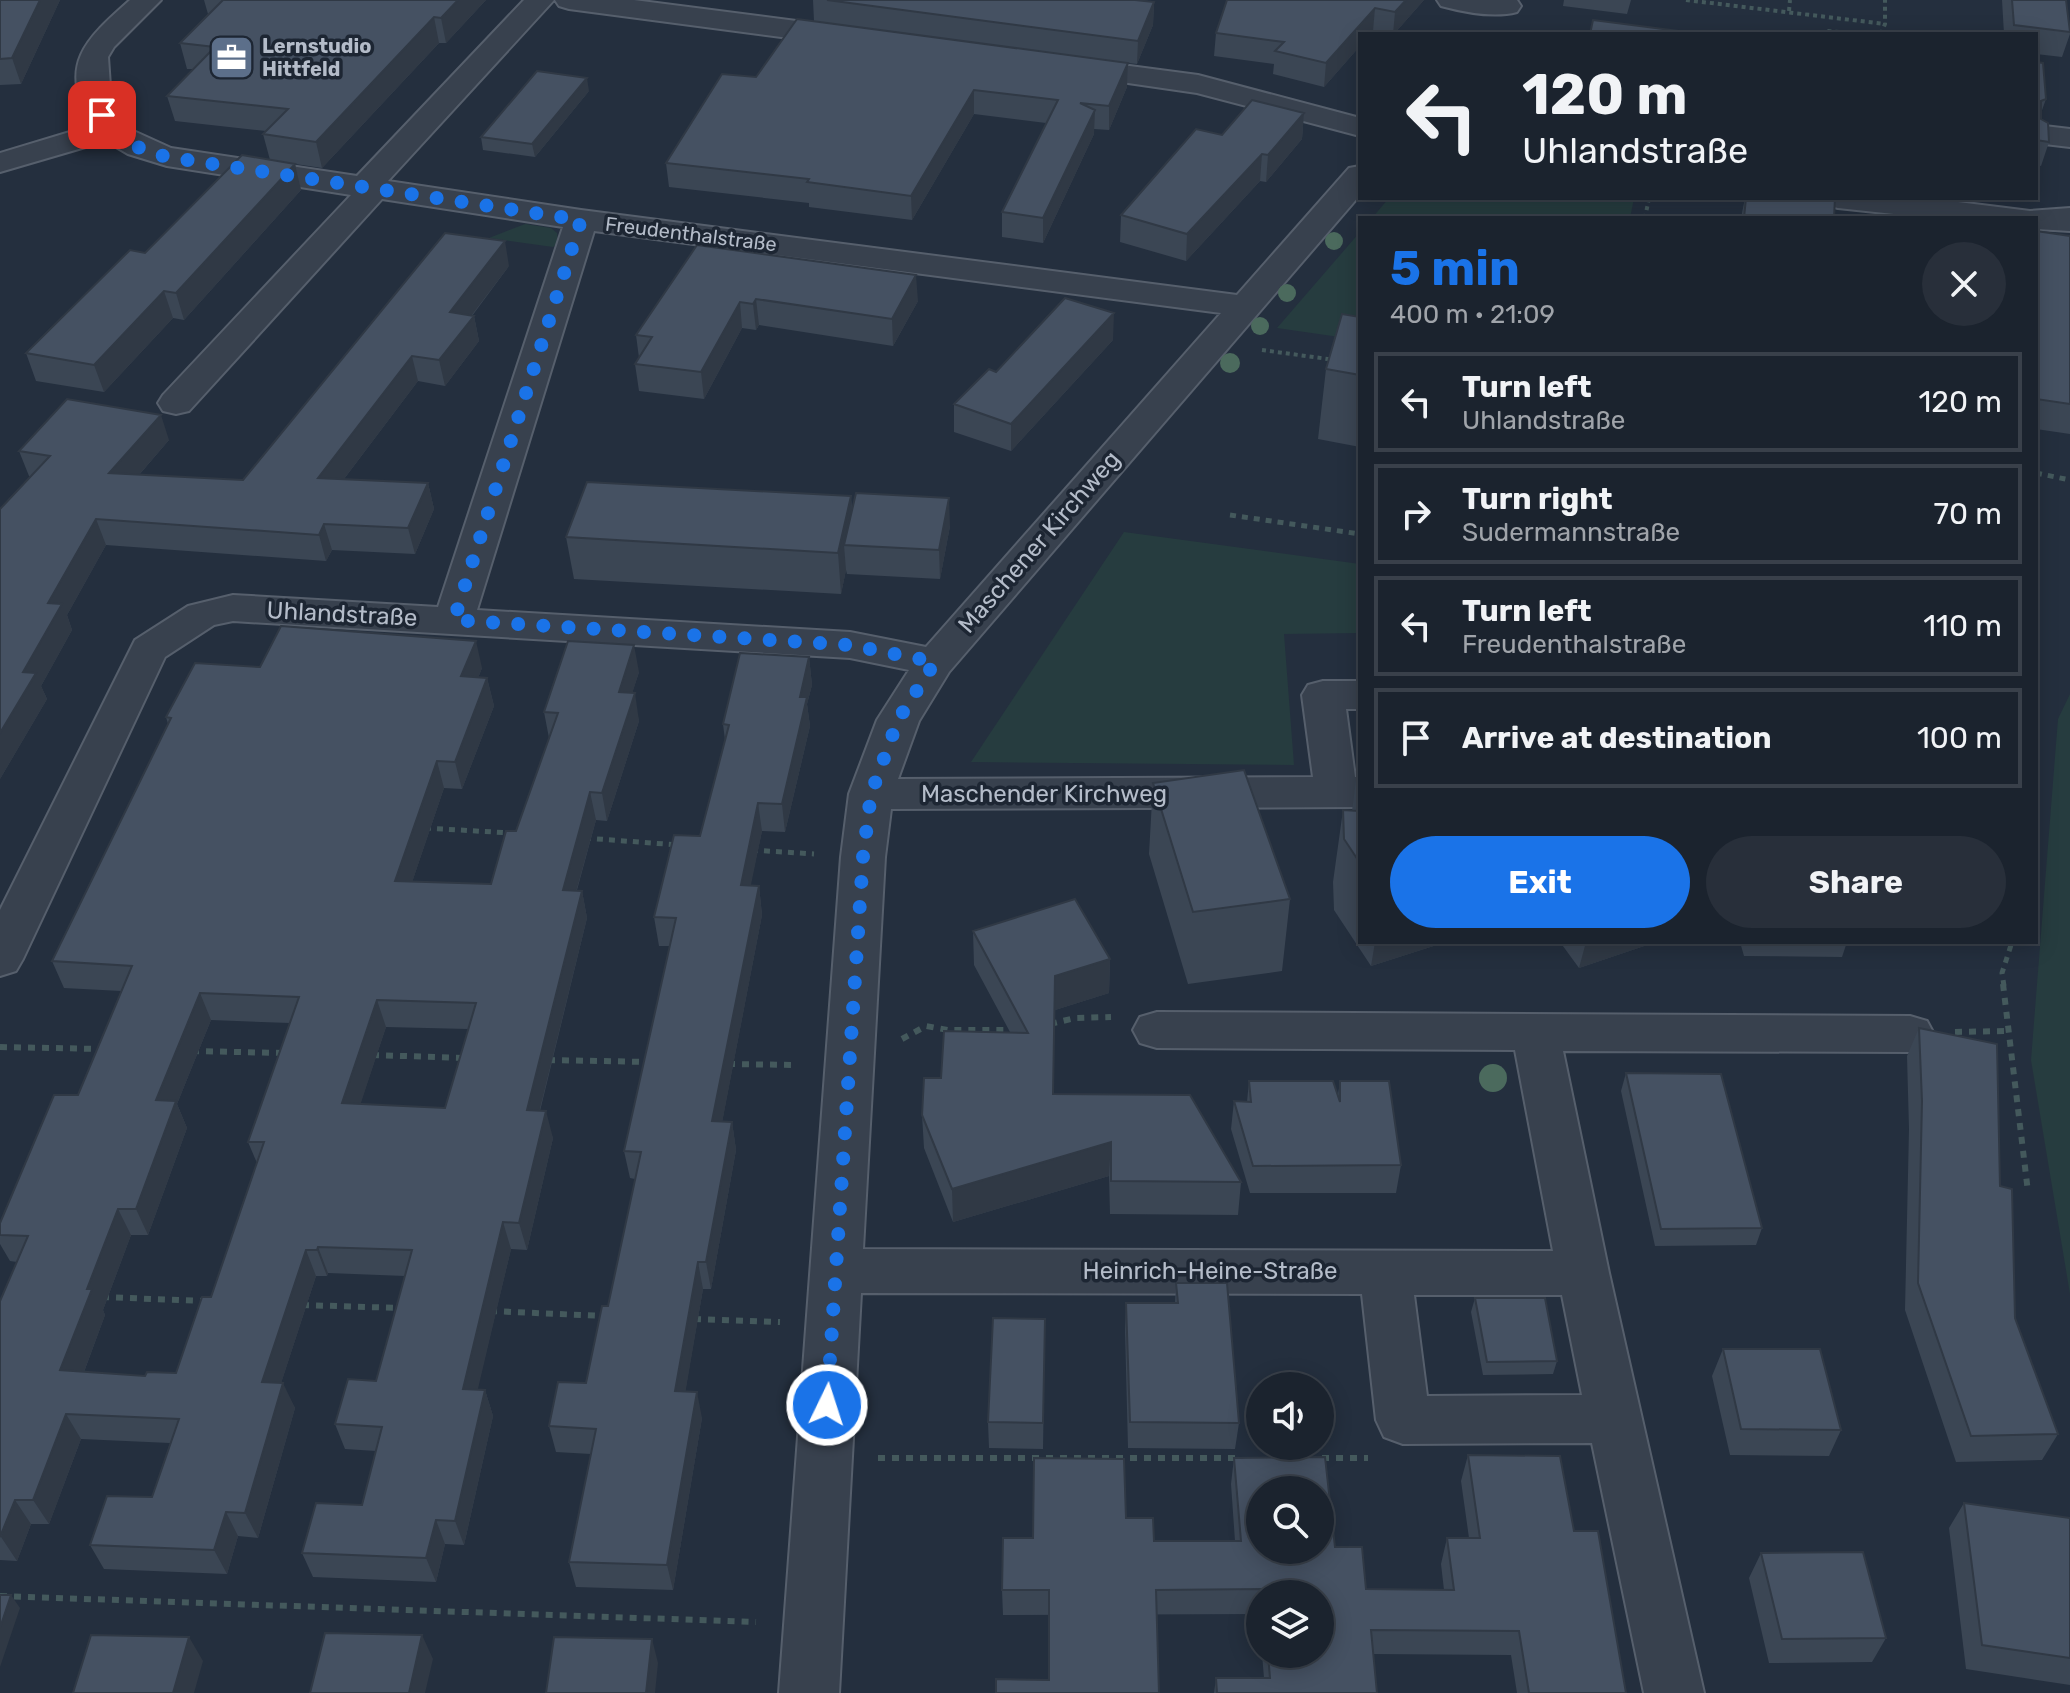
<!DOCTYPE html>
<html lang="en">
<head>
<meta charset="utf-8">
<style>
	body { margin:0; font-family:Rubik,sans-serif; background:#282f3a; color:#f1f3f6; height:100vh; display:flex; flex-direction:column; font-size:30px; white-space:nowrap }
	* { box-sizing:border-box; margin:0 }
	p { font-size:26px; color:#a0a4aa }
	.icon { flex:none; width:44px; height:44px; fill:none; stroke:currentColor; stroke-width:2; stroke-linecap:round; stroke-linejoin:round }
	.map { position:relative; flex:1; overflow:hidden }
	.side { position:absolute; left:1358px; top:216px; width:680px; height:728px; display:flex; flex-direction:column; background:#1b232e; border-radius:0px; box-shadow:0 4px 20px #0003,0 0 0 2px #39404a }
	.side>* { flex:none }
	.banner { position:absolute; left:1358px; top:32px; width:680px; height:168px; border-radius:0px; box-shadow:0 4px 20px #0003,0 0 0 2px #39404a; background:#1b232e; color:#f1f3f6; overflow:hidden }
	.tools { position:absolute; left:1246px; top:1372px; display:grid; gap:16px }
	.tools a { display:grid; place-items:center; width:88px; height:88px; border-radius:50%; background:#1b232e; box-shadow:0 4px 20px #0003,0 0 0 2px #39404a; font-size:40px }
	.pin { position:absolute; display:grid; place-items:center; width:68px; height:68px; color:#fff; margin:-34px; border-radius:16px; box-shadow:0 4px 12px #0006 }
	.me { position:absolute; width:88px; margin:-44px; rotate:4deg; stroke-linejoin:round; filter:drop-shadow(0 0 6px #0008) }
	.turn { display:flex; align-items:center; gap:28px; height:168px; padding:0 32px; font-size:36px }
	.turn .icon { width:104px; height:104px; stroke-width:2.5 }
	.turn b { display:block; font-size:56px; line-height:68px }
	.round { display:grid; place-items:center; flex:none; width:84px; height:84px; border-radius:42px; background:#282f3a }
	.headline { display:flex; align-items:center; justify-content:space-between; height:136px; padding:0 32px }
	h1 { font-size:48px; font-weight:700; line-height:60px; color:#1a73e8 }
	.action { display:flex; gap:16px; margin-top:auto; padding:16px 32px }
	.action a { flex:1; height:92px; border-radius:48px; background:#1a73e8; color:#fff; font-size:32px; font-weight:700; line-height:92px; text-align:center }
	.action a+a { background:#282f3a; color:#f1f3f6 }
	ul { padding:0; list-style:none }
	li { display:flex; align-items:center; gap:24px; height:100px; margin:0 16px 12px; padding:0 16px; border:4px solid #39404a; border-radius:0px }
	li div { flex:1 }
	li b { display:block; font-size:30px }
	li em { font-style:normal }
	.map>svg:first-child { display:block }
</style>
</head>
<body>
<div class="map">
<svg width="2070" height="1693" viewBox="0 0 2070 1693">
	<rect width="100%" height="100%" fill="#242f3e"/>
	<path fill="#263c3f" d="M1389,198H1634L1630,218H1372Z
		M525,224L551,228L557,233L558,243L553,247L489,238Z
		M1360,232V340L1277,328Z
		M1124,532L1360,564V633L1284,634L1294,765L971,762Z
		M2070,694V1294L2031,1060L2058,719Z"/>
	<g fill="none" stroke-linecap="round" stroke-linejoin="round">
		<defs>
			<path id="minor" d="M130,0H161L114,47L108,57L111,101L116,114L127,128L171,148L357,176L524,0H554L388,181L581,210L1237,295L1349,168L1360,166V195L949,672L919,721L898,779L1313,777L1302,695L1308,685L1323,681H1360V709H1346L1355,777H1360V807L891,809L885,857L863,1249L1553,1251L1515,1050L1157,1048L1140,1043L1133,1030L1140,1017L1157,1012L1910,1016L1927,1021L1934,1034L1927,1047L1910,1052L1563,1051L1609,1273L1704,1693H1644L1592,1443L1403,1444L1384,1437L1376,1420L1362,1294L861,1293L839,1693H779L841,857L849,794L877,720L909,670L850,658L233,621L214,625L165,657L23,959L16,971L0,976V910L135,640L188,606L233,595L438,607L563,227L382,199L189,411L176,414L163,411L158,403L163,395L351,195L167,166L128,154L106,141L0,172V153L93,125C56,65 86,39 130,0ZM594,231L1221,313L926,647L850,632L477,610ZM1414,1295H1562L1582,1395L1427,1396Z
				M555,0H634L850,28L860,31L865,37L860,43L850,46L569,9L559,6Z
				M1437,0H1517L1521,6L1517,12C1495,18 1463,12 1441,6Z
				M1069,58L1198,75L1360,118V136L1197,93L1059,73L1054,67L1059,61Z
				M2036,125L2070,129V147L2036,143Z
				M1822,198H1926L2030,211L2070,208V231L2036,229V218H1931L1838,208L1827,205Z"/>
		</defs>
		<use href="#minor" stroke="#565f6c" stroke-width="4"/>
		<path stroke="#44595c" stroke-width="4" stroke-dasharray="4 4" stroke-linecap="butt" d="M1686,0L1885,24
			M1789,11L1790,0
			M1820,34L1827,31L1862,34
			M1881,34L1885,24V0
			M1645,218L1649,198
			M1262,350L1335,360"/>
		<path stroke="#44595c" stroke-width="5" stroke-dasharray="6 6" stroke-linecap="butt" d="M2036,473L2070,480
			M1230,515L1360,534
			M425,828L511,833
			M585,838L678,845
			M752,850L814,854
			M2004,986L2002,973L2012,942"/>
		<path stroke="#44595c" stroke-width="6" stroke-dasharray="7 7" stroke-linecap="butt" d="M2003,984L2028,1192
			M1050,1024L1075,1018L1111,1017
			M1955,1032L2009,1031
			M902,1039L926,1026L948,1030H1012
			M0,1047L102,1049
			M192,1051L282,1053
			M372,1055L466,1058
			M548,1060L650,1062
			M728,1064L798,1065
			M102,1297L204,1301
			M302,1305L400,1308
			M490,1311L604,1316
			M694,1319L780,1322
			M878,1458H1240
			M1322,1458H1368
			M0,1596L756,1622"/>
		<use href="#minor" fill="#38414e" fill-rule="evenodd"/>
	</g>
	<g fill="#4b6a5d">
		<circle cx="1334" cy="241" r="9"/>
		<circle cx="1287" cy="293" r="9"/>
		<circle cx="1260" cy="326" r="9"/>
		<circle cx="1230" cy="363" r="10"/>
		<circle cx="1493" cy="1078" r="14"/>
	</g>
	<path fill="#3b4654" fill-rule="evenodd" d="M0,0H60L21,84L0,85Z
		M204,0H486L446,43H439L322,168L282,162L295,164L301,190L184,320L173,318L104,392L36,381L26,353L145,253L270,160L263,134L266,131L175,121L167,96L193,69H187L180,43L208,14Z
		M813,0H1142L1154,2L1153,25L1137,64L1128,63L1127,87L1109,130L1094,129V134L1043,243L1002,237V212L1046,123L974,114L912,220L809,207V203L669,187L666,163L814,21Z
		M1424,0L1394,34H1384L1373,31L1360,34V46L1324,87L1273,74L1274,64L1214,56L1216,33Z
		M1564,0H1631L1627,14L1563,6Z
		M2002,0H2066L2070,34L2062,57L2036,54V34H2004Z
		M2036,62L2046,99L2041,113V119L2049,142L2041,166L2036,165Z
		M589,91L535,157L483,150L481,137Z
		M1304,113L1302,139L1266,182L1260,181L1186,261L1120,242L1121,215L1222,135Z
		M1745,198H1835L1834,218H1741Z
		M2036,231L2070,236V434L2036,429Z
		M697,245L918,301L893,346L759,325L756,330L742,328L704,399L639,391L635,364L639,358L636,335Z
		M509,266L472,316H474L479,341L445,386L418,381L344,479L428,483L434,509L415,554L332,550L326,561L106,545L67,615L72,630L41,686L47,699L0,779L31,477L29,476L19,451L169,440L139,475L243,480Z
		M1360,317V447L1318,439L1326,369Z
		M1113,340L1011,451L954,432V404L996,372Z
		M851,496L852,511L950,526L940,579L847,574L846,570L841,594L574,579L566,537Z
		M809,657L812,685L807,704L810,726L785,832L762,831L750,886H759L762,915L722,1122H732L736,1150L711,1289H703L685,1392L702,1418L673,1590L576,1587L569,1562L591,1454L556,1452L549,1426L586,1383L608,1306L635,1179L630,1178L624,1151L670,946H659L654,917L700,836L725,740L723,724Z
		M260,667L482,668L478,678H487L494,706L462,789L444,788L412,882L491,884L516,831L549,738L544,712L639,672L632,693L639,721L607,821L596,820L577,890L582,891L587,918L540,1111L553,1138L527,1250L511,1249L477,1390H485L493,1416L464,1545L445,1544L436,1582L313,1577L302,1553L362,1505L376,1451L345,1449L335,1424L376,1381L405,1276L328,1273L327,1276H316L281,1383L295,1408L258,1538L238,1536L227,1574L104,1569L90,1545L152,1497L170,1443L81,1439L49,1524H31L17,1561L0,1560V1301L17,1262L10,1261L0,1244V1223L78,1095L121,991L64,988L52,961L168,724L166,717ZM211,1020L290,1023L248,1142L257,1163L211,1297L176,1373L145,1376L84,1372L105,1315L103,1310L131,1235H148L187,1128L177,1104ZM386,1027L468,1029L445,1108L360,1104Z
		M1357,772H1360V942H1446L1371,966L1334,910L1333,882L1343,810L1352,811Z
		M1153,783L1290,899L1282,971L1188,984L1149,854Z
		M973,931L1110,959L1109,993L1055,1010L1053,1094L1241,1182L1238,1215L1110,1214L1109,1176L953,1222L924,1148L922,1115L941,1078L1010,1032L974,965Z
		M1560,942H1654L1653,943L1579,968Z
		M1740,942H1847L1842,957L1744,956Z
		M1919,1028L2000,1186L2015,1318L2058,1434L2042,1460L1956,1462L1905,1310L1909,1129L1907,1056Z
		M1626,1073L1762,1228L1756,1245L1655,1246L1621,1091Z
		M1249,1081L1338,1095L1340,1081L1401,1165L1396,1193H1250L1231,1129L1234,1101L1247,1102Z
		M1176,1283L1239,1423L1235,1449L1128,1448L1125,1330L1126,1303H1175Z
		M1475,1298L1557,1361L1553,1374L1483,1375L1471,1312Z
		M1045,1319L1043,1449L989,1448L988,1422Z
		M1723,1349L1841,1430L1829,1456L1730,1455L1712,1376Z
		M1468,1455L1574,1531L1626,1693H1517L1511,1655L1373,1654L1377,1693H1214L1216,1678H1264L1262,1654H1320V1594H1260V1624L1259,1614L1003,1615L1002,1590L1033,1538L1126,1518L1154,1541H1235L1231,1484L1234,1458L1335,1547L1366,1589L1444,1590L1441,1564L1447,1538H1469L1461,1481Z
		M1964,1503L2070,1518V1685L1966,1669L1949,1528Z
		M1761,1553L1886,1638L1872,1662L1769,1663L1749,1578Z"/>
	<path fill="#303945" d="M40,0H60L21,84L12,58Z
		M458,0H486L446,43L441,18Z
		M1406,0H1424L1394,34H1393L1395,12Z
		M1154,2L1153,25L1137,64L1138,41Z
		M1375,8L1373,31L1370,34H1360V46L1324,87L1326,63Z
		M434,17L439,43L322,168L316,142Z
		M1128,63L1127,87L1109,130V106Z
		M587,78L589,91L535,157L532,144Z
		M974,90V114L912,220L911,196Z
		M1095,110L1094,134L1043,243V218Z
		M1304,113L1302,139L1266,182L1268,155Z
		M1262,154L1260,181L1186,261L1187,234Z
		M295,164L301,190L184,320L176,293Z
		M505,241L509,266L455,337L450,312Z
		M916,275L918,301L893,346L892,319Z
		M164,291L173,318L104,392L94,365Z
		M756,299L759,325L756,330L753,304Z
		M740,302L742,328L704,399L701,372Z
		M1114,313L1113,340L1011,451V424Z
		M474,316L479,341L445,386L439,360Z
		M412,356L418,381L325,504L318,478Z
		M161,415L169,440L118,499L109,473Z
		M428,483L434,509L415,554L408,528Z
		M851,496L853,537L844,545L846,570L841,594L838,553Z
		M949,498L950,526L940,579L939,550Z
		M96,519L106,545L67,615L72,630L41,686L47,699L0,779V733L48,603Z
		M324,524L332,550L326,561L319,535Z
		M476,641L482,668L468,703L461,676Z
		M634,645L639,672L624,719L619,692Z
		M809,657L812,685L807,704L810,726L785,832L782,804L800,697Z
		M487,678L494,706L462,789L455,762Z
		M635,693L639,721L607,821L602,793Z
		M437,761L444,788L403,909L395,881Z
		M590,792L596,820L569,917L563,890Z
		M758,803L762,831L745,914L741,885Z
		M759,886L762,915L717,1149L712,1121Z
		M582,891L587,918L533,1137L527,1110Z
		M1375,942H1446L1371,966Z
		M1586,942H1654L1653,943L1579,968Z
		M1110,959L1109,993L1055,1010V976Z
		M200,993L211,1020L177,1104L187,1128L148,1235L136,1209L156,1100Z
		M377,1000L386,1027L352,1130L342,1103Z
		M546,1111L553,1138L527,1250L519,1223Z
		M732,1122L736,1150L711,1289L706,1262Z
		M1111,1142L1109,1176L953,1222L952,1189Z
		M118,1209L131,1235L103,1310L105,1315L75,1396L60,1370L87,1289Z
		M503,1222L511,1249L472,1414L463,1389Z
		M318,1247L328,1273L327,1276L317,1250Z
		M306,1250L316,1276L273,1408L262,1382Z
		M698,1262L703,1289L681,1418L675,1391Z
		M283,1383L295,1408L258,1538L245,1513Z
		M485,1390L493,1416L464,1545L455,1521Z
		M697,1392L702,1418L673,1590L667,1565Z
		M66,1414L81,1439L49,1524L33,1500Z
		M15,1500L31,1524L17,1561L1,1537Z
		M226,1512L238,1536L227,1574L214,1550Z
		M436,1520L445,1544L436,1582L426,1558Z
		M11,1595L20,1608L0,1667V1628Z
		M422,1635L433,1659L425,1693H409Z
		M189,1637L203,1661L194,1693H173Z
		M652,1639L658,1663L655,1693H646Z"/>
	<path fill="#455162" stroke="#303945" stroke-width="2" fill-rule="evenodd" d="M0,0H40L12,58L0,59Z
		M223,0H458L441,18L434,17L316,142L263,134L288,109L167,96L215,47L180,43Z
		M827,0H1135L1154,2L1138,41Z
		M1227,0H1406L1395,12L1375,8L1326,63L1275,51L1284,42L1216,33Z
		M2012,0H2066L2070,32L2014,25Z
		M797,19L1128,63L1109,106L1080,103L1095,110L1043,218L1002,212L1058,100L974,90L911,196L807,182L809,179L666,163L722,74L756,77Z
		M1593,20L1702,34H1590Z
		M2036,62L2043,63L2046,99L2041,101V119L2048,123L2049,142L2036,140Z
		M537,71L587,78L532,144L481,137Z
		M1252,100L1304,113L1268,155L1262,154L1187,234L1121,215L1196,129L1222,135Z
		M242,155L295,164L176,293L164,291L94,365L26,353L130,250L145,253Z
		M1746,198H1835L1834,218H1744Z
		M2036,231L2070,236V404L2036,399Z
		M445,233L505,241L450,312L474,316L439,360L412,356L318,478L428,483L408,528L324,524L319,535L96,519L48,603L62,604L23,672L36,673L0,733V509L50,456L19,451L67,399L161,415L109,473L243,480Z
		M697,245L916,275L892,319L756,299L753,304L740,302L701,372L635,364L652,337L636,335Z
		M1065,298L1114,313L1011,424L954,404L989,369L996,372Z
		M1342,314L1360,317V375L1326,369Z
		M587,482L851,496L838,553L566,537Z
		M856,493L949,498L939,550L844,545Z
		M281,626L476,641L461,676L487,678L455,762L437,761L395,881L491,884L506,831H516L558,713L544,712L568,641L634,645L619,692L635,693L602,793L590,792L563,890L582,891L527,1110L546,1111L519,1223L503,1222L463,1389L485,1390L455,1521L436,1520L426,1558L302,1553L316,1503L362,1505L382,1427L335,1424L348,1379L376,1381L412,1250L318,1247L317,1250H306L262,1382L283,1383L245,1513L226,1512L214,1550L90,1545L107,1496L152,1497L179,1419L66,1414L33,1500H15L0,1537V1301L28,1236L0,1235V1223L54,1095H78L132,966L52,961L171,718L166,717L195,663L260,667ZM200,993L299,997L248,1142H264L211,1297H202L176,1373L147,1372L145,1376L60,1370L92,1289H87L118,1209H136L176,1101L156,1100ZM377,1000L476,1003L445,1108L342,1103Z
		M740,653L809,657L800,697H807L782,804L758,803L741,885L759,886L712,1121L732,1122L706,1262H698L675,1391L697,1392L667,1565L569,1562L596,1429L549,1426L558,1382L586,1383L602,1306H608L641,1152L624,1151L676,918L654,917L674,835L700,836L729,725L723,724Z
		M1244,770L1290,899L1193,912L1153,783Z
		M1357,772H1360V863L1344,839L1343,810L1358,811Z
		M1075,899L1110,959L1055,976L1053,1094L1190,1095L1241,1182L1111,1181V1142L952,1189L922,1115L924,1078H941L944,1031L1028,1033L973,931Z
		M1919,1028L1997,1044L2000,1186L2012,1189L2015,1318L2058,1434L1971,1436L1918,1283L1922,1101Z
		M1626,1073L1721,1074L1762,1228L1661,1229Z
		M1249,1081H1333L1340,1102V1081H1389L1401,1165L1253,1166L1234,1101L1251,1102Z
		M1176,1283H1227L1239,1423L1130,1422L1126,1303H1178Z
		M1475,1298H1545L1557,1361L1487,1362Z
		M993,1318L1045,1319L1043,1423L988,1422Z
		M1723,1349H1820L1841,1430L1741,1429Z
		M1468,1455L1560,1456L1574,1531H1598L1626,1693H1529L1519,1631L1371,1630L1377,1693H1217L1216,1678H1270L1268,1654H1320V1594H1263V1589L1156,1590L1159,1693H996V1679L1049,1680V1590H1002L1003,1538H1033L1034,1458L1124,1459L1126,1518H1153L1154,1541H1241L1234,1458L1325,1457L1335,1547H1362L1366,1589L1454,1590L1447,1538H1480ZM1260,1490H1320V1550H1260Z
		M1964,1503L2070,1518V1658L1982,1645Z
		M1863,1552L1886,1638L1782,1639L1761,1553Z
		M0,1595H11L0,1628Z
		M325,1633L422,1635L409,1693H310Z
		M91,1635L189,1637L173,1693H73Z
		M554,1637L652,1639L646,1693H546Z"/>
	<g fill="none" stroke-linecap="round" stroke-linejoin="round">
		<path stroke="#1a73e8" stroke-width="14" stroke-dasharray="0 25.2" d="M102,115C114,141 140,149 167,157L581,220L454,620L850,645L935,662L898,720L871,794L863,857L827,1405"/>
	</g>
	<defs>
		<symbol id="office-square" viewBox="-11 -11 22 22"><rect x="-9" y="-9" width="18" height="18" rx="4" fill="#5c6f8a" stroke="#1d2633"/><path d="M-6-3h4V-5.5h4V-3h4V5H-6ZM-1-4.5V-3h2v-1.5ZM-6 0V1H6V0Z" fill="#fff"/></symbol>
	</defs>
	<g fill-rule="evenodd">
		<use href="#office-square" x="206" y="32" width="51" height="51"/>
	</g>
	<g text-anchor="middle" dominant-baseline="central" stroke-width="7" stroke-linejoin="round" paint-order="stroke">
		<g font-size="20" font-weight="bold" fill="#b4bcc9" stroke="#1d2633" text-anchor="start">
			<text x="262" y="46">Lernstudio<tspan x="262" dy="23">Hittfeld</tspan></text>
		</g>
		<g font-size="20" fill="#b4bcc9" stroke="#1d2633">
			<text transform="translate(691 234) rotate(7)">Freudenthalstraße</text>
		</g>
		<g font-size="24" fill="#b4bcc9" stroke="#1d2633">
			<text transform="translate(1039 542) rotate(-49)">Maschener Kirchweg</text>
			<text transform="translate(342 614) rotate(3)">Uhlandstraße</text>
			<text x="1044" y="794">Maschender Kirchweg</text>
			<text x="1210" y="1271">Heinrich-Heine-Straße</text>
		</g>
	</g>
</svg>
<div class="tools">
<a><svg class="icon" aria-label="sound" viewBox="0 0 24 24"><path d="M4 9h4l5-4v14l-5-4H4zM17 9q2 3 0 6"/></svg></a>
<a><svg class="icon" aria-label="search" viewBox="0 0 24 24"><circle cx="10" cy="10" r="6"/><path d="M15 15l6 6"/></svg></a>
<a><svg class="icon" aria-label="layers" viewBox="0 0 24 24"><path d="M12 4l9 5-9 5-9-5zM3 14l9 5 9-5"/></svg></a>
</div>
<div class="pin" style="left:102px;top:115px;background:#d93025"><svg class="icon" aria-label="arrive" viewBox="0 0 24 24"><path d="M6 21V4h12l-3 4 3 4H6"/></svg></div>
<svg class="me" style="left:827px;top:1405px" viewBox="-20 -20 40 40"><circle r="17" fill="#1a73e8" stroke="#fff" stroke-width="3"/><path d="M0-11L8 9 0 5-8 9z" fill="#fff"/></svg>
<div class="banner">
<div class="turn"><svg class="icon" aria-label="left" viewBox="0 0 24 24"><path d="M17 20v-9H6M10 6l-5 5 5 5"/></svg><div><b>120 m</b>Uhlandstraße</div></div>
</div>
<section class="side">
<div class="headline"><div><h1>5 min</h1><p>400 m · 21:09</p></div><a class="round"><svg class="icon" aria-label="close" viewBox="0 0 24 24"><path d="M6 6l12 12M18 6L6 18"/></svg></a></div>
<ul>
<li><svg class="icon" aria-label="left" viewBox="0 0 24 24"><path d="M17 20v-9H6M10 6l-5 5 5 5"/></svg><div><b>Turn left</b><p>Uhlandstraße</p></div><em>120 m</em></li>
<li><svg class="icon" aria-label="right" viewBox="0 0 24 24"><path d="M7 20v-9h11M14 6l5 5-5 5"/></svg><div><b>Turn right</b><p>Sudermannstraße</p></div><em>70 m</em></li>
<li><svg class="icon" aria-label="left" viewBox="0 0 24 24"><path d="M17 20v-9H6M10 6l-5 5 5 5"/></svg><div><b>Turn left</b><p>Freudenthalstraße</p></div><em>110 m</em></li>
<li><svg class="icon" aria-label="arrive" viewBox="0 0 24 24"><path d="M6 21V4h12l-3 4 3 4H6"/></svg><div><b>Arrive at destination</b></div><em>100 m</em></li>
</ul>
<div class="action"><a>Exit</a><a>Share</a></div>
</section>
</div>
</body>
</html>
